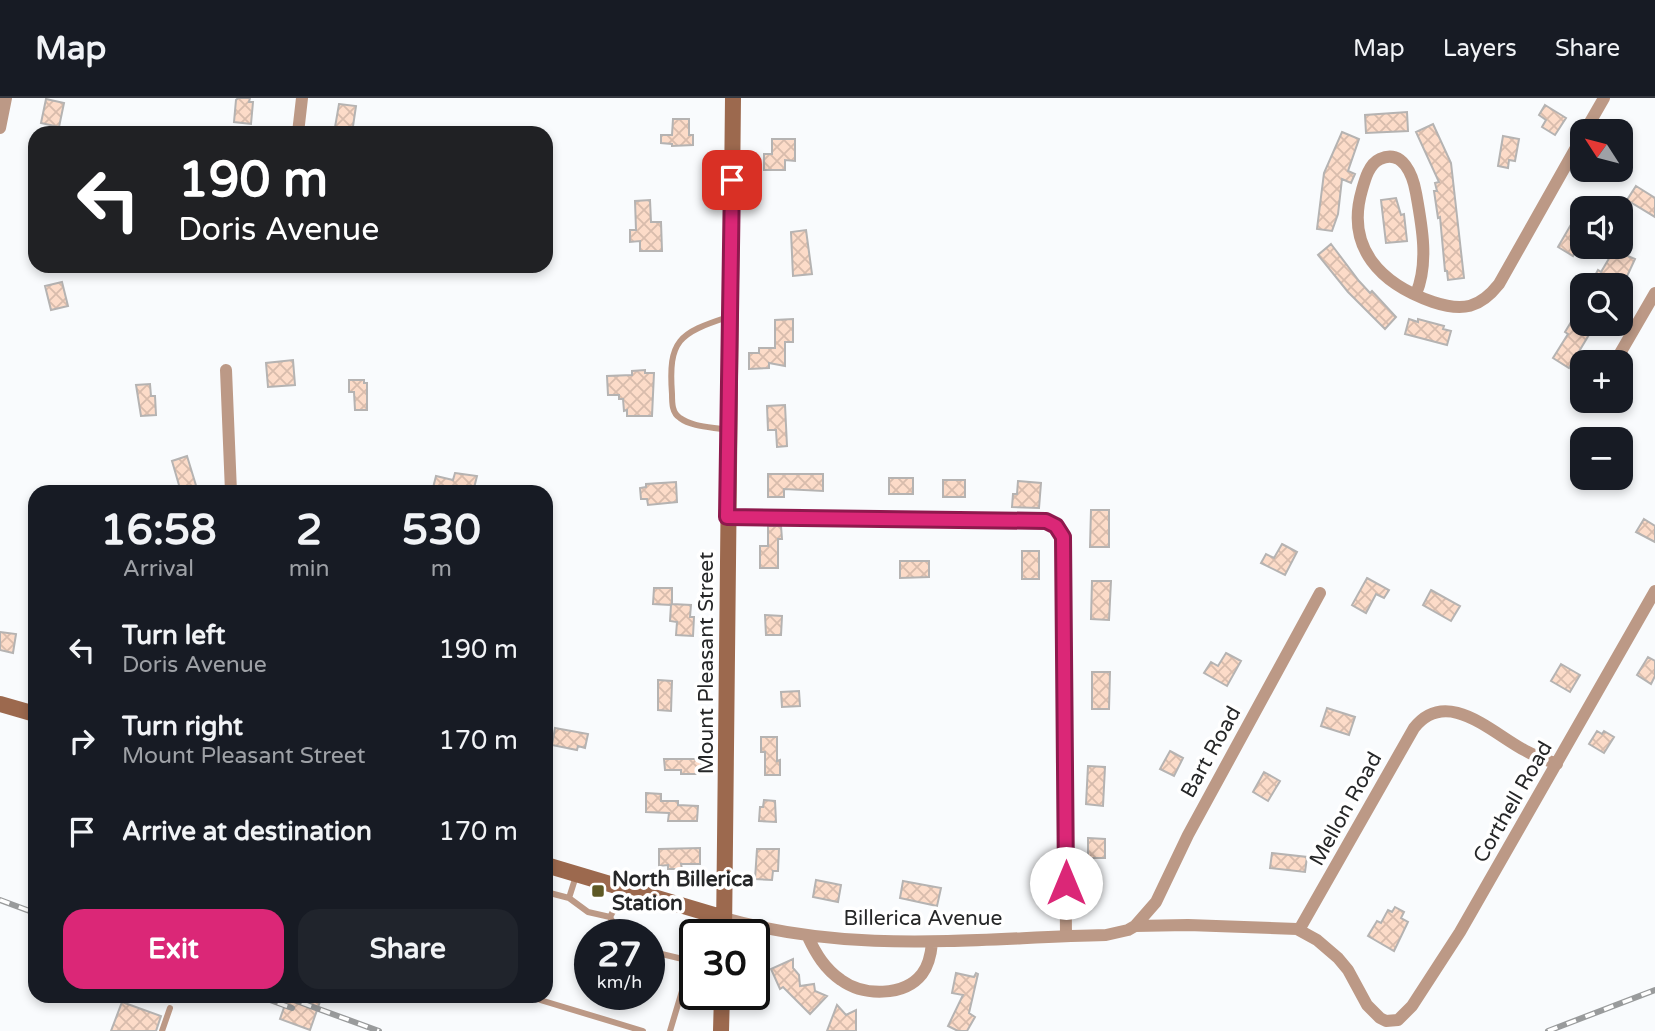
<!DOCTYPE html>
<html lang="en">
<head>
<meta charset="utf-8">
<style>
	body { margin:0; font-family:"Varela Round",sans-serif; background:#20242c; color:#f1f3f6; height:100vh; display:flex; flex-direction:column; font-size:26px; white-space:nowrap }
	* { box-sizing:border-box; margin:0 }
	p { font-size:23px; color:#9ea1a6 }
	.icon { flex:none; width:38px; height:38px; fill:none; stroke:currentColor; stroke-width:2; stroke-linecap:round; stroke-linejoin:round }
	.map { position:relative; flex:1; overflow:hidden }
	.side { position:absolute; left:28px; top:387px; width:525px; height:518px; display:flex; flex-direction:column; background:#171b24; border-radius:21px; box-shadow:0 4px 10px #0003 }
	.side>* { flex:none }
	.banner { position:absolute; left:28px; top:28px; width:525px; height:147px; border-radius:21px; box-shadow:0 4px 10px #0003; background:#202124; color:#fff; overflow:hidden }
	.needle { width:46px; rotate:306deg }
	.tools { position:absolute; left:1570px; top:21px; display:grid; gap:14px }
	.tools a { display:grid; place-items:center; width:63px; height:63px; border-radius:14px; background:#171b24; box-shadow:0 4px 10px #0003; font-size:35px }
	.speed { position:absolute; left:574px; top:821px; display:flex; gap:14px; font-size:35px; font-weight:700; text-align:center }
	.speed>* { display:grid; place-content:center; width:91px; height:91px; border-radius:50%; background:#171b24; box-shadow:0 4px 10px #0003; line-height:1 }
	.speed small { font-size:18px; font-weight:400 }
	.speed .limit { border:4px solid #111; border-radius:10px; background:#fff; color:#111 }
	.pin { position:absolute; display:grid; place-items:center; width:60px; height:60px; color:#fff; margin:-30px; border-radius:14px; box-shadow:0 4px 10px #0006 }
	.me { position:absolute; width:77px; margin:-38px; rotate:0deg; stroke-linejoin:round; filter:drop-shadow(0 0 5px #0008) }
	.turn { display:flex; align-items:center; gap:24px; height:147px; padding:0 35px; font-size:32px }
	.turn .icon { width:91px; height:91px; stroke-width:2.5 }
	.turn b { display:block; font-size:49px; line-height:60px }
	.eta { display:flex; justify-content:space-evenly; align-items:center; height:119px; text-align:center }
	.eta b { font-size:42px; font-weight:700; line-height:49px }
	.action { display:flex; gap:14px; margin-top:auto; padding:14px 35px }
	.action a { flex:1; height:80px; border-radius:21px; background:#db2777; color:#fff; font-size:28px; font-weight:700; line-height:80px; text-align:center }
	.action a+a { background:#20242c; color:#f1f3f6 }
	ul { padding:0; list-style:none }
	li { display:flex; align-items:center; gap:21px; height:91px; padding:0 35px }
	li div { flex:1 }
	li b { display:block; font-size:26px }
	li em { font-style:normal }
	header { display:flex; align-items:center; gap:42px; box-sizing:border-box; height:98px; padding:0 35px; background:#171b24; border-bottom:2px solid #363941 }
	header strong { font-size:33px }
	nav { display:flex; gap:38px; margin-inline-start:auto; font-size:24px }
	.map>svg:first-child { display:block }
</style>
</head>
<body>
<header>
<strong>Map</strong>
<nav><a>Map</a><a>Layers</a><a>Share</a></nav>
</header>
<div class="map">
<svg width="1655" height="933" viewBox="0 0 1655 933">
	<defs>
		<pattern id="building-cross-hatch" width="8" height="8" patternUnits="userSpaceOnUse" patternTransform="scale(1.75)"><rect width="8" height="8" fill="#fcdbc8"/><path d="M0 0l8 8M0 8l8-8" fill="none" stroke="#d8bcac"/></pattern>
	</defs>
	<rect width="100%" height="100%" fill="#f9fbfd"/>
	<path fill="url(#building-cross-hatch)" stroke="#b5b3b2" stroke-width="2" d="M238,0H250L249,4H253L251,26L234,24L236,2Z
		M46,1L64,5L59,29L41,25Z
		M339,6L356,8L352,35H334Z
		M1545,7L1566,20L1555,37L1542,29L1546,22L1539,17Z
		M1407,14L1408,33L1366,35L1365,17Z
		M673,21H689V37H693V47L672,48V46L661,45V37H672Z
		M1433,26L1451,65L1464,180L1448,182L1447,173H1445L1440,119L1438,120L1434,93H1437L1435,85L1439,84L1416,34Z
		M1342,34L1359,41L1348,73L1355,76L1351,85L1342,81L1338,116L1332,133L1317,131L1324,75Z
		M1503,38L1519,41L1515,63L1509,62L1508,70L1498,68Z
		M772,41H795V63L785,62V72H764V56H772Z
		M1636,88L1655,100V119L1627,102Z
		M1396,100L1401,117L1404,116L1407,143L1386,145L1381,102Z
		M650,102L651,124H661L662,153H640V143L630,144V132H636L635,103Z
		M1573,123L1582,128V142L1573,158L1558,149Z
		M806,132L812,176L793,178L791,134Z
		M1331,146L1359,183L1370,195L1372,193L1396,219L1385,231L1348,194L1318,157Z
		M1614,152L1635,161L1623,187H1604L1593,181L1598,172L1601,174Z
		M62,184L68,208L51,212L45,188Z
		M793,221V244H785V268L769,265V270L749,271V255H759V250H775V222Z
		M1409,221L1418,224V221L1444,228L1443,231L1451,233L1447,247L1405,236Z
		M1571,224L1590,235L1569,270L1553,260L1568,236L1565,234Z
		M293,262L295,287L268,289L266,265Z
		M645,272V275H654L652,318H627V312L624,313L623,301H619V297H608L607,278L632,277V273Z
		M349,282H364V285H367V312H355L354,294H349Z
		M150,286L151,298H155L156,317L141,318L136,287Z
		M785,307L787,348L777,349L776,332H768L767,308Z
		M187,358L198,394H181L172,363Z
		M455,375L477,378L473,394H432L436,378L453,382Z
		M768,376H823V393L784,391V399H768Z
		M889,380H913V396H889Z
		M943,382H965V399H943Z
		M1018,383L1041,385L1039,410L1012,409L1013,396H1017Z
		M676,384L677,404L648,407L647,401H641L640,390L646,389V386Z
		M1091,412H1109V449H1090Z
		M1644,421L1655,428V444L1636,434Z
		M768,428H781L782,441H778V470H760V448H768Z
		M1282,446L1297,454L1285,477L1261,465L1266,456L1274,460Z
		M1022,453H1039V481H1022Z
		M900,463H929V479L900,480Z
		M1367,480L1389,492L1384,500L1376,496L1366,515L1352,507Z
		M1092,483H1111L1109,522L1091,521Z
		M654,490H672V506L691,507L690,519H694L693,538L676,537L677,524L670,523L671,507L653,506Z
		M1431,492L1460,508L1451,523L1423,507Z
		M765,517L782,518L781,537H766Z
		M0,534L16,536L13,555L0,552Z
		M1226,555L1241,563L1227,588L1204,575L1211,564L1218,568Z
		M1648,559L1655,563V578L1651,586L1637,577Z
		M1561,566L1580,577L1570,594L1551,583Z
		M1092,574H1110L1109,611H1092Z
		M658,582L672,583L671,613L658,612Z
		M799,593L800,608L782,609L781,594Z
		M1327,610L1355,619L1349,637L1321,628Z
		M555,630L588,636L585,650L578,648L577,652L552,647Z
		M1597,633L1602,636L1604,633L1614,639L1604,655L1589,646Z
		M761,639H777V663L780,662V677H765V654H761Z
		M1170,653L1183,660L1174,678L1160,671Z
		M664,661H701V676H681V672H665Z
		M1088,668L1105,669L1103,708L1086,706Z
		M1264,674L1280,683L1268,703L1253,694Z
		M646,695L661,696V703H678V707L698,708L697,723H668L669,715L646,714Z
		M764,702L775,703L776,724L759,723L760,709H763Z
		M1088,740L1105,741V760H1088Z
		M700,750V766H681L682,771H668V767L659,768V751Z
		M757,751H779L778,773H773L772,782L755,781Z
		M1272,755L1307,759L1305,774L1270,770Z
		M816,782L841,787L838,804L813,799Z
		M903,783L941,790L937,808L900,800Z
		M1395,809L1404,814L1401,820L1408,824L1394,853L1368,838L1377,823L1381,825L1388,812L1392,814Z
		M793,861V870L799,877L800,888L814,886L815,893L827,898L810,916L783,889L780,891L771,871Z
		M956,875L974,879L976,875L978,876L969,915L975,919L967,933H958L948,928L963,897L952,895Z
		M288,898H322L310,932L280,921Z
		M122,904L161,918L156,933H111Z
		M837,907L846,917L856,912V933H827Z"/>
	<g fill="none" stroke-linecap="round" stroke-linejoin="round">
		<path stroke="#bc9986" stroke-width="6" d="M727,332C713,329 692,329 680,320C672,315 672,305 672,296C668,242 679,235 728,219
			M546,794L569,800L588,814L610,819L619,836
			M569,800L576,778
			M610,819L624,793
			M649,853L691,863L670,933
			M527,898L643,933
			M162,933L170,910"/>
		<path stroke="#bc9986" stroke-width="12" d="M0,30L6,0
			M1585,33L1604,0
			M298,35L302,0
			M1416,196C1429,165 1422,128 1416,95C1413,78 1403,50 1380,61C1369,66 1365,81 1362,92C1345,150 1381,186 1433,204C1463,214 1480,210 1499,186L1582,39
			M1615,264L1655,195
			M226,272L231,394
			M727,419L1046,423L1056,428L1063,439L1066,838
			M724,820C856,857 972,840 1106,837L1128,832L1135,828L1188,827L1297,831L1317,842L1338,860L1348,872L1367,907L1380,920L1386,923L1398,922L1412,908L1460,834L1655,493
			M1135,828L1156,804L1188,737L1320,495
			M1299,832L1414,630C1447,588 1493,636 1526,653C1535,658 1546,662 1557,666
			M808,839C816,856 825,871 841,882C863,898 904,899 922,876C929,867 931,856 932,845"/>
		<path stroke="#9c694e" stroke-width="16" d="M0,606L35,616
			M546,767L724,820
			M724,836L733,0
			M721,933L722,896"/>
		<defs>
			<path id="rail" d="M0,802L35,815
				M259,898L292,910
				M283,898L379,933
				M1548,933L1655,892"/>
		</defs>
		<use href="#rail" stroke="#999b9c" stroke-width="6"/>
		<use href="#rail" stroke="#fff" stroke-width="3.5" stroke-dasharray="10" stroke-linecap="butt"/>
	</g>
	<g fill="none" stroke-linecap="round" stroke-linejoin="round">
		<defs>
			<path id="route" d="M732,82L727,419L1046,423L1056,428L1063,439L1066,785"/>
		</defs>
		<use href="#route" stroke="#8e194d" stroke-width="18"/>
		<use href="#route" stroke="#db2777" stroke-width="12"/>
	</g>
	<rect fill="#5e5925" stroke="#fff" stroke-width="2.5" x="591" y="786" width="14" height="14" rx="3.5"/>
	<g text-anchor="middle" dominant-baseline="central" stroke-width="7" stroke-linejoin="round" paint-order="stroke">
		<g font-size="21" fill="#262728" stroke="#fff">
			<text transform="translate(706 565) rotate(-90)">Mount Pleasant Street</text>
			<text transform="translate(1211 654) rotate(-61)">Bart Road</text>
			<text transform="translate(1513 704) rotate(-60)">Corthell Road</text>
			<text transform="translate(1346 711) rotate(-61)">Mellon Road</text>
			<text x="923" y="820">Billerica Avenue</text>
		</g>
		<g font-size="21" font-weight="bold" fill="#262728" stroke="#fff" text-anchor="start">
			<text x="612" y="781">North Billerica<tspan x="612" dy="24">Station</tspan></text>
		</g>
	</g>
</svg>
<div class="tools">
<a><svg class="needle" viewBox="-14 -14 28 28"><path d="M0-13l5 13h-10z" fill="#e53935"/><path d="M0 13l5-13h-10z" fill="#9ea1a6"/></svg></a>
<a><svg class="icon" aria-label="sound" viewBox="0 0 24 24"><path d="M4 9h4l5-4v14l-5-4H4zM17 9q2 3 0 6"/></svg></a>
<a><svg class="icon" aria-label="search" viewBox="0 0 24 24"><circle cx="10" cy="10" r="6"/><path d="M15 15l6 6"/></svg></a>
<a>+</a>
<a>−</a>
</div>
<div class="speed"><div>27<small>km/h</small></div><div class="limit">30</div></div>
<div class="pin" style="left:732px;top:82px;background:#d93025"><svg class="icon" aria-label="arrive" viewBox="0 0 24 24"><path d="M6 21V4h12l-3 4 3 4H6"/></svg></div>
<svg class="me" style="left:1066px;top:785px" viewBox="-20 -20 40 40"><circle r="19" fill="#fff"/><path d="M0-13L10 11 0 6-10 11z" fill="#db2777"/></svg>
<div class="banner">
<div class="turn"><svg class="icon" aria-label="left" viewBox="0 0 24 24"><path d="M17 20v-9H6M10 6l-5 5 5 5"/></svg><div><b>190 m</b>Doris Avenue</div></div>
</div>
<section class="side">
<div class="eta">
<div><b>16:58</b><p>Arrival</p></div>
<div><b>2</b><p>min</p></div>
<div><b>530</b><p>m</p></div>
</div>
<ul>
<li><svg class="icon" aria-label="left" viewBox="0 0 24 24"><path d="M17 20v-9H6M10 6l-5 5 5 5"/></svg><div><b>Turn left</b><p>Doris Avenue</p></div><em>190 m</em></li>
<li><svg class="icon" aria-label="right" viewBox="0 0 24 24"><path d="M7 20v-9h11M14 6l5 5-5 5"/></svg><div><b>Turn right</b><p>Mount Pleasant Street</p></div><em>170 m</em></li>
<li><svg class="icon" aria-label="arrive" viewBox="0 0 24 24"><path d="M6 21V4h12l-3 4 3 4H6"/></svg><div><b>Arrive at destination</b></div><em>170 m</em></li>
</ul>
<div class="action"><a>Exit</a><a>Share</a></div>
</section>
</div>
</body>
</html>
